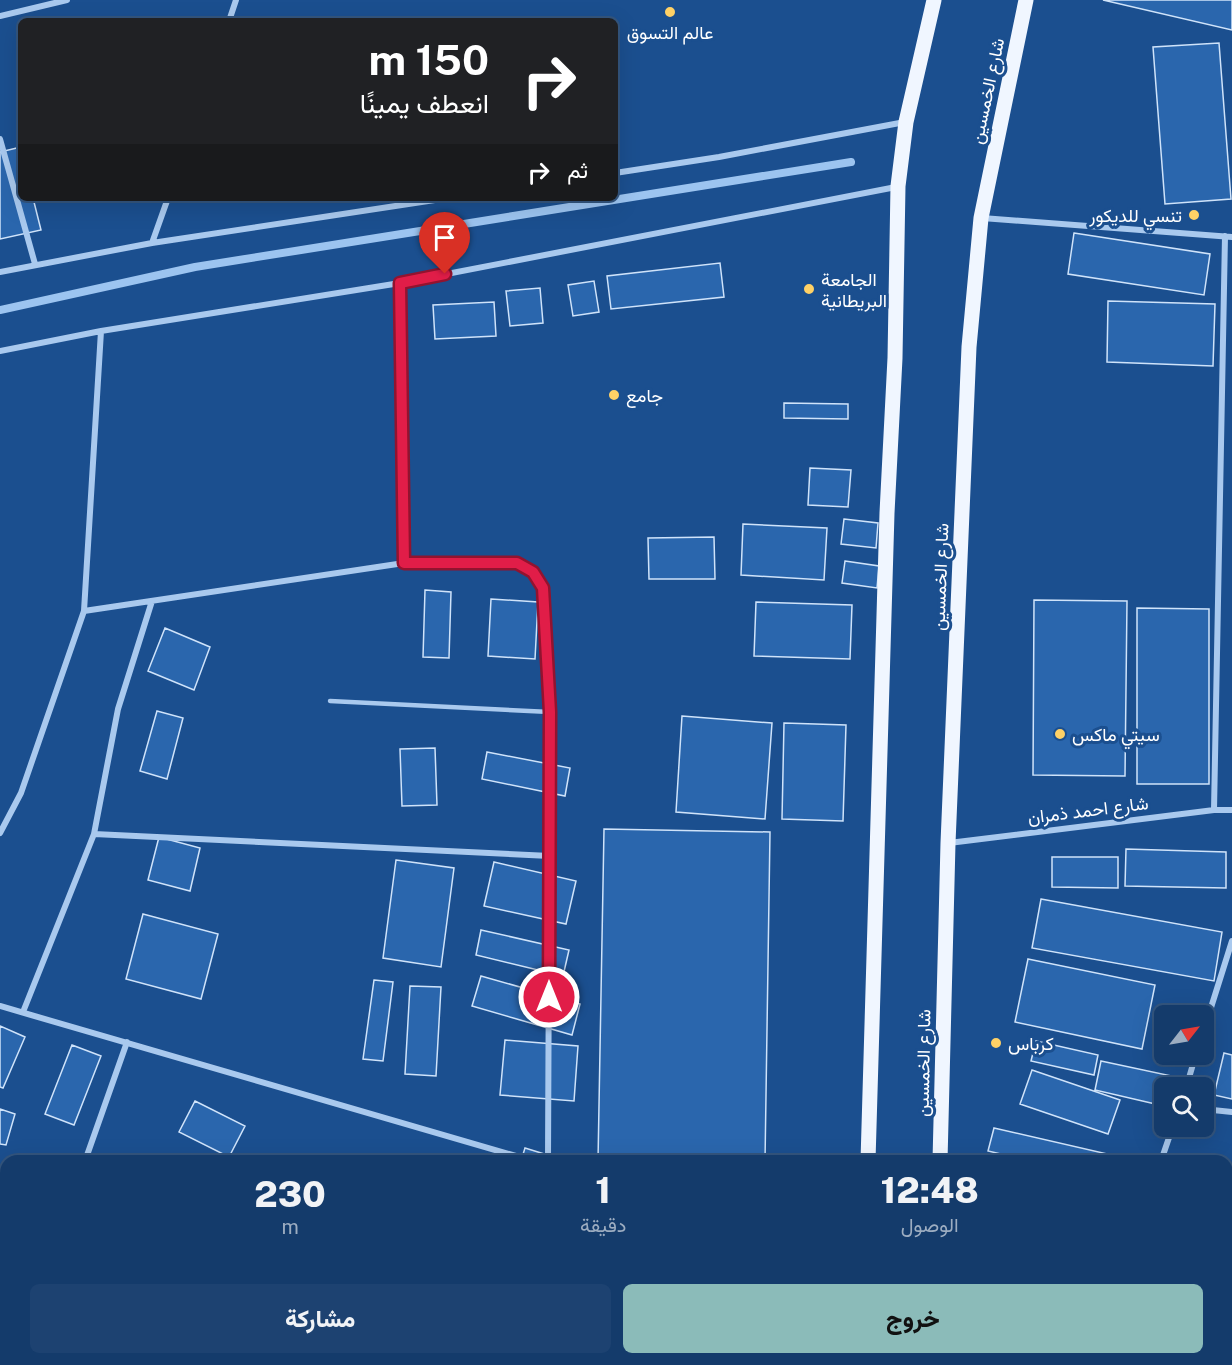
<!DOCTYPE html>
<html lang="ar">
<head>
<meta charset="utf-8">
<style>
	body { margin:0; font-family:"Public Sans",Vazirmatn,sans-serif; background:#1d4271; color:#f1f3f6; direction:rtl; height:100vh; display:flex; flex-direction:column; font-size:22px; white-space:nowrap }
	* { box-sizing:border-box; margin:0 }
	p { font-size:20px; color:#9dadc1 }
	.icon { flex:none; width:33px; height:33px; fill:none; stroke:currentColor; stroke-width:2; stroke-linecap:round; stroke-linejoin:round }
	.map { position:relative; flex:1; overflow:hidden; direction:ltr }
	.side { position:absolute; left:0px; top:1155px; width:1233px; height:210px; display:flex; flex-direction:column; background:#143b6b; border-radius:18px 18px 0 0; box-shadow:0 6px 24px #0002,0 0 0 2px #33557e; direction:rtl }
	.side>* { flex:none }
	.top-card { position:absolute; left:18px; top:18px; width:600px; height:183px; border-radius:9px; box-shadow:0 6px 24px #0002,0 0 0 2px #33557e; direction:rtl; background:#202124; color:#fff; overflow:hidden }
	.needle { width:39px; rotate:59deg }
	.fabs { position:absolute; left:1154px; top:1005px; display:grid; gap:12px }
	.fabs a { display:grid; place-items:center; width:60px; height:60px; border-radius:9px; background:#143b6b; box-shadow:0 6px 24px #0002,0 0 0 2px #33557e; font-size:30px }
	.pin { position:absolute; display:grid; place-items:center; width:51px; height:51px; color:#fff; margin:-62px -26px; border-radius:50% 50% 50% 0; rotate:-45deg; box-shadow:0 0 6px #0007 }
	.pin .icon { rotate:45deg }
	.me { position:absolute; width:66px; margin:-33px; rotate:0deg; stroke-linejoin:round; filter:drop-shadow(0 0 4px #0008) }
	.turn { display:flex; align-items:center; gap:21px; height:126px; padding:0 30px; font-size:27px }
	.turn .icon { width:78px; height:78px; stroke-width:2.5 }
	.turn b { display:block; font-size:42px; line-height:51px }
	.then { display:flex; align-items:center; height:57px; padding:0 30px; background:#0003; gap:12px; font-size:22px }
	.eta { display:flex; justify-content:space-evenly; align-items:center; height:102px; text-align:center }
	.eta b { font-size:36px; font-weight:800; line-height:42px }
	.button { display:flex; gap:12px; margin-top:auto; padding:12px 30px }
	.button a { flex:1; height:69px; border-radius:9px; background:#8bbbb9; color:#111; font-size:24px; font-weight:800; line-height:69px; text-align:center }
	.button a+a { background:#1d4271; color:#f1f3f6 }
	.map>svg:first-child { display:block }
</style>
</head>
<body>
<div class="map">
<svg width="1232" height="1365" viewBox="0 0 1232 1365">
	<rect width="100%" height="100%" fill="#1b4f8f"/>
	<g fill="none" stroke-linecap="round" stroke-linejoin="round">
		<path stroke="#9cc4f0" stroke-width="8" d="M0,310L195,267L851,162"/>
	</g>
	<path fill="#2a66ad" stroke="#cfe3fa" stroke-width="1.5" d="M1103,0H1232V30Z
		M1219,43L1231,199L1165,204L1153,47Z
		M21,147V198H33L41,230L0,239V152Z
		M1074,233L1210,254L1204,295L1068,274Z
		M720,263L724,297L611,309L607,276Z
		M594,281L599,312L573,316L568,285Z
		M540,288L543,323L510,326L506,291Z
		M1108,301L1215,304L1213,366L1107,362Z
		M494,302L496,336L435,339L433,305Z
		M784,403L848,404V419L784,418Z
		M810,468L851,470L848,507L808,505Z
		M844,519L878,523L876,548L841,544Z
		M743,524L827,528L824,580L741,575Z
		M714,537L715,579H649L648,538Z
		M845,561L879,566L877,588L842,583Z
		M425,590L451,592L449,658L423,657Z
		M491,599L538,602L535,659L488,656Z
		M1034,600L1127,601L1125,776L1033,775Z
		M756,602L852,605L850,659L754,656Z
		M1137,608L1209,609V784H1137Z
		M165,628L210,647L194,690L148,671Z
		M157,711L183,718L167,779L140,771Z
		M682,716L772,723L765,819L676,812Z
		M784,723L846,725L843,821L782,819Z
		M435,748L437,805L402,806L400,749Z
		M487,752L570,768L565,796L482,779Z
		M604,829L770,832L765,1161H598Z
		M159,837L200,848L190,891L148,880Z
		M1126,849L1226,852V888L1125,886Z
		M1052,857H1118V888L1052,887Z
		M396,860L454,868L441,967L383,958Z
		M494,862L576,881L566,924L484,906Z
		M1041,899L1222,932L1214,981L1032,948Z
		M143,914L218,934L201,999L126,979Z
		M481,930L569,950L563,976L476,955Z
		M1028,959L1155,985L1142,1049L1015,1022Z
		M481,976L580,1004L572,1035L472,1006Z
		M374,980L393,982L383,1061L363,1059Z
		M410,986L441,987L436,1076L405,1074Z
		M0,1026L25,1037L3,1088L0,1087Z
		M505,1040L578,1046L574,1101L500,1095Z
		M1036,1041L1098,1055L1094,1075L1031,1061Z
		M72,1045L101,1056L74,1125L45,1114Z
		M1224,1053L1232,1055V1099L1214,1095Z
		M1101,1061L1181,1078L1179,1088H1164V1106L1095,1090Z
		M1032,1070L1120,1100L1108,1134L1020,1104Z
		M195,1101L245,1126L229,1157L179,1132Z
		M0,1109L15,1114L6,1145L0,1144Z
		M994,1128L1129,1159L1128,1161H1030L988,1151Z
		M525,1148L567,1161H521Z
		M1227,1288L1232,1289V1358L1227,1357Z
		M136,1359H178V1365H135Z
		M273,1359H338L340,1360L338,1365H271Z
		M1021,1359H1116L1115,1365H1059Z"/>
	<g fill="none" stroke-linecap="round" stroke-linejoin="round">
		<path stroke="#a9c9ee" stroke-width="4.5" d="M330,701L550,712"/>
		<path stroke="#a9c9ee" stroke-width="6" d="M0,16L67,0
			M229,21L236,0
			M0,139L35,264
			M615,173L719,157L905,122
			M982,218L1232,237
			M152,243L168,198
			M0,272L152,243L448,198
			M400,283L404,563
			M0,351L101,331L400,283L896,187
			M84,611L404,563H517L533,572L543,588L550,712L548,1161
			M1214,810L1225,236
			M0,833L21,793L84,611L101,331
			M94,834L550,856
			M949,843L1214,810H1232
			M0,1006L533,1161
			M23,1012L94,834L118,709L152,601
			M1203,1033L1232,941
			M1186,1088L1196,1054
			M1203,1109L1232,1112
			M85,1161L127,1042
			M1161,1161L1173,1126
			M367,1359L386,1365
			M547,1365V1359
			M1091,1365L1092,1359"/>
		<path stroke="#f0f6ff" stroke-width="15" d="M868,1161L887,513L895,358L898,186L906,122L934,0
			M940,1161L948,843L969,347L981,218L1026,0
			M863,1365V1359
			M935,1365V1359"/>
	</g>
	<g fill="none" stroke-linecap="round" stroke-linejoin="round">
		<defs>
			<path id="route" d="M445,274L400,283L404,563H517L533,572L543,588L550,712L549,997"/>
		</defs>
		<use href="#route" stroke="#92132f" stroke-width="15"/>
		<use href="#route" stroke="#e11d48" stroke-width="10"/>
	</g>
	<g fill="#ffd166" stroke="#1b4f8f" stroke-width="2">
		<circle cx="670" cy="12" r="6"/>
		<circle cx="1194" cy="215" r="6"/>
		<circle cx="809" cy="289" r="6"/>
		<circle cx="614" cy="395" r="6"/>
		<circle cx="1060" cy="734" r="6"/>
		<circle cx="996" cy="1043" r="6"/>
	</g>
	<g text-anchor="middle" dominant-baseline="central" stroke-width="6" stroke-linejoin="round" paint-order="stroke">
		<g font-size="18" fill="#fff" stroke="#1b4f8f" text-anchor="start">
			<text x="670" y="32" text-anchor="middle">عالم التسوق</text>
			<text x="1182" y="215" text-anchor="end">تنسي للديكور</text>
			<text x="821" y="279">الجامعة<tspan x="821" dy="21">البريطانية</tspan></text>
			<text x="626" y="395">جامع</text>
			<text x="1072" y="734">سيتي ماكس</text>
			<text x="1008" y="1043">كرباس</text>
		</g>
		<g font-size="18" fill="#fff" stroke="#1b4f8f">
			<text transform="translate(987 91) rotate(-78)">شارع الخمسين</text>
			<text transform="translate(940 577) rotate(-88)">شارع الخمسين</text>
			<text transform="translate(1088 810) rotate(-7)">شارع احمد ذمران</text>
			<text transform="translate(923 1063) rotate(-89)">شارع الخمسين</text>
		</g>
	</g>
</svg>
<div class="fabs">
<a><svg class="needle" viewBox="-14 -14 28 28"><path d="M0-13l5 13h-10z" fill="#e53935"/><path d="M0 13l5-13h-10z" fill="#9dadc1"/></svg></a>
<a><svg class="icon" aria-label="search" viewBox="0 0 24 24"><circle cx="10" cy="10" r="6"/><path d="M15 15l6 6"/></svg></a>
</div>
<div class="pin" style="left:445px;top:274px;background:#d93025"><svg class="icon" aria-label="arrive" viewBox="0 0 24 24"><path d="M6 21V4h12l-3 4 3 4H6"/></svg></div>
<svg class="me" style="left:549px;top:997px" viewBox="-20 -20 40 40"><circle r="17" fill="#e11d48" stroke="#fff" stroke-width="3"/><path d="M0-11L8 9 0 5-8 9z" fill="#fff"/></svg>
<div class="top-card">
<div class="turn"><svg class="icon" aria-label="right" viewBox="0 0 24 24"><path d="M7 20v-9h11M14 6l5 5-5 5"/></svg><div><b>150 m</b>انعطف يمينًا</div></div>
<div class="then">ثم<svg class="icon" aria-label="right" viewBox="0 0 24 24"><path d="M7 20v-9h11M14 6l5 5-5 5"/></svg></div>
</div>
<section class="side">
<div class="eta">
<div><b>12:48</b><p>الوصول</p></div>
<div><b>1</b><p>دقيقة</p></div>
<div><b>230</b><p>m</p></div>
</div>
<div class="button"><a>خروج</a><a>مشاركة</a></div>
</section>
</div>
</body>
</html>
